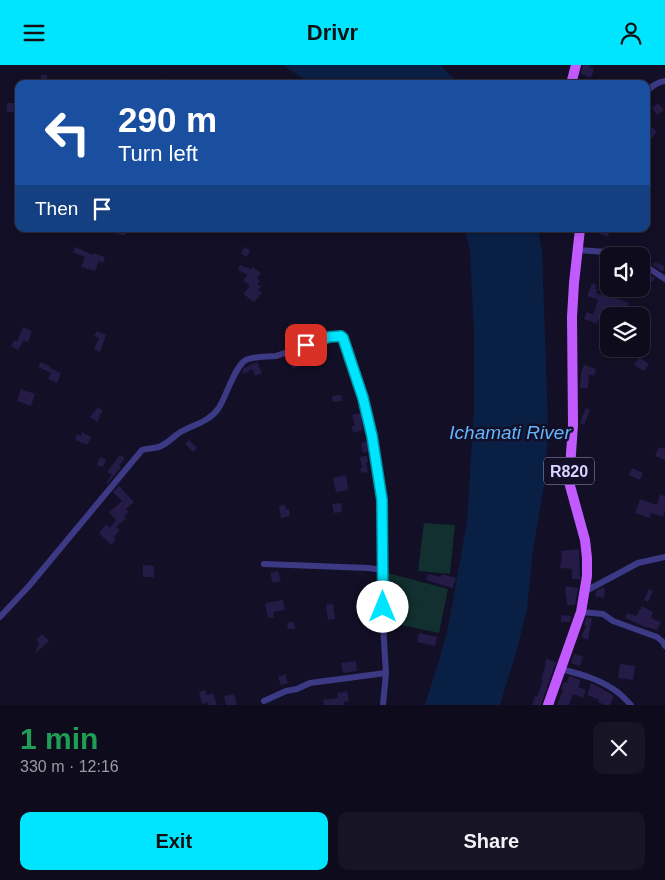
<!DOCTYPE html>
<html lang="en">
<head>
<meta charset="utf-8">
<style>
	body { margin:0; font-family:Arial,sans-serif; background:#171425; color:#f1f3f6; height:100vh; display:flex; flex-direction:column; font-size:19px; white-space:nowrap }
	* { box-sizing:border-box; margin:0 }
	p { font-size:16px; color:#9b9ba3 }
	.icon { flex:none; width:28px; height:28px; fill:none; stroke:currentColor; stroke-width:2; stroke-linecap:round; stroke-linejoin:round }
	.map { position:relative; height:640px; overflow:hidden }
	.drawer { display:flex; flex-direction:column; background:#0e0b1c; flex:1 }
	.drawer>* { flex:none }
	.guide { position:absolute; left:15px; top:15px; width:635px; height:152px; border-radius:10px; box-shadow:0 2px 8px #0003,0 0 0 1px #2e2b3b; background:#1a4fa0; color:#fff; overflow:hidden }
	.tools { position:absolute; left:600px; top:182px; display:grid; gap:10px }
	.tools a { display:grid; place-items:center; width:50px; height:50px; border-radius:10px; background:#0e0b1c; box-shadow:0 2px 8px #0003,0 0 0 1px #2e2b3b; font-size:25px }
	.pin { position:absolute; display:grid; place-items:center; width:42px; height:42px; color:#fff; margin:-21px; border-radius:10px; box-shadow:0 2px 8px #0006 }
	.me { position:absolute; width:55px; margin:-28px; rotate:0deg; stroke-linejoin:round; filter:drop-shadow(0 0 4px #0008) }
	.turn { display:flex; align-items:center; gap:18px; height:105px; padding:0 20px; font-size:22px }
	.turn .icon { width:65px; height:65px; stroke-width:2.5 }
	.turn b { display:block; font-size:35px; line-height:42px }
	.then { display:flex; align-items:center; height:48px; padding:0 20px; background:#0003; gap:10px; font-size:19px }
	.round { display:grid; place-items:center; flex:none; width:52px; height:52px; border-radius:10px; background:#171425 }
	.summary { display:flex; align-items:center; justify-content:space-between; height:85px; padding:0 20px }
	h1 { font-size:30px; font-weight:800; line-height:38px; color:#1e9e55 }
	.primary-button { display:flex; gap:10px; margin-top:auto; padding:10px 20px }
	.primary-button a { flex:1; height:58px; border-radius:10px; background:#00e5ff; color:#111; font-size:20px; font-weight:800; line-height:58px; text-align:center }
	.primary-button a+a { background:#171425; color:#f1f3f6 }
	header { display:flex; justify-content:space-between; align-items:center; height:65px; padding:0 20px; background:#00e5ff; color:#111; font-size:22px; font-weight:800 }
	.map>svg:first-child { display:block }
</style>
</head>
<body>
<header><svg class="icon" aria-label="menu" viewBox="0 0 24 24"><path d="M4 6h16M4 12h16M4 18h16"/></svg>Drivr<svg class="icon" aria-label="person" viewBox="0 0 24 24"><circle cx="12" cy="8" r="4"/><path d="M4 21q1-7 8-7t8 7"/></svg></header>
<div class="map">
<svg width="665" height="640" viewBox="0 0 665 640">
	<rect width="100%" height="100%" fill="#130f26"/>
	<path fill="#12302f" d="M424,458L455,460L450,509L418,506Z
		M384,507L448,524L439,568L387,557Z"/>
	<path fill="#0a1f44" d="M283,0H440L459,19H311Z
		M465,164H538L542,185L547,327L548,369L544,422L533,484L527,544L518,581L500,640H425L440,592L448,563L467,456L474,343V269L470,187Z"/>
	<path fill="#241b47" d="M583,0H590L589,2L594,4L591,13L581,9Z
		M41,10H47L48,19H41Z
		M160,13L175,18V19H160L158,18Z
		M7,38H14V47H7Z
		M658,38L664,45L657,50L652,43Z
		M651,62L657,66L646,82V69Z
		M117,164H128L125,171L115,168Z
		M587,164H610L608,172Z
		M75,182L93,190L94,188L105,192L103,198L99,196L95,206L81,202L85,192L73,187Z
		M244,182L250,185L247,192L241,189Z
		M654,197L665,201L663,207L653,200Z
		M240,200L251,204L253,202L261,208L257,213L260,216L257,219L261,221L258,225L262,228L254,237L243,229L250,221L243,215L248,210L238,205Z
		M641,207L649,210L655,213L653,217L641,213Z
		M592,218L597,220L595,224H598L596,228L606,232L610,224L618,227L616,233L629,238L624,248L614,243L610,251L601,249L597,259L584,254L587,247L593,250L598,235L587,231Z
		M23,262L32,266L28,277L24,275L18,285L11,281L14,275L17,277Z
		M97,266L106,270L100,287L94,284L99,273L94,271Z
		M303,287L306,295L300,298L301,300L293,304L288,294Z
		M639,292L649,299L644,306L634,300Z
		M41,297L51,302L50,303L61,308L57,318L48,314L51,308L38,302Z
		M257,297L262,308L255,311L252,304L244,309L242,306L244,303Z
		M584,300L596,304L594,311L589,309L588,323H580L581,307Z
		M21,324L35,329L31,341L17,336Z
		M341,330L342,336L333,337L332,331Z
		M98,342L103,346L99,351L100,352L97,357L90,352Z
		M586,343L590,345L584,360L580,358V357Z
		M362,348L363,354H361L363,365L353,368L352,361H355L352,350Z
		M82,367L91,372L87,380L75,375L77,369L81,371Z
		M189,375L197,383L193,387L185,379Z
		M367,376L369,386L363,388L361,378Z
		M659,382L665,384V395L655,391Z
		M120,390L125,393L119,401L121,402L107,419L106,418L112,410L107,407Z
		M365,391H367L368,397H366L368,407L361,408L360,403H362L360,392Z
		M100,392L106,395L103,402L97,400Z
		M632,403L643,408L640,415L629,410Z
		M346,410L348,425L336,427L333,413Z
		M119,421L134,437L126,444L129,447L124,451L126,454L116,462L120,465L114,472L116,474L111,480L99,468L106,459L110,463L116,455L109,447L122,436L113,427Z
		M660,429L665,431V445L663,452L651,448L650,453L635,448L640,434L657,440Z
		M341,438L342,447L334,448L332,439Z
		M285,440L287,445L289,444L290,451L281,453L279,441Z
		M579,484L580,514H572V504L560,503L561,497H562L561,486Z
		M143,500L154,501V512H143Z
		M278,506L281,516L273,518L270,508Z
		M428,509L441,512L442,509L456,513L453,523L426,515Z
		M566,521L578,523L575,540H567L566,529H565Z
		M602,523H605L604,533L595,531L596,526Z
		M649,524L653,526L648,537L644,535Z
		M368,532L378,535L377,548L364,544Z
		M283,535L285,545L273,547L274,552L268,553L265,538Z
		M333,539L335,554L328,555L326,540Z
		M642,541L653,547L651,553L661,557L657,565L647,562V563L625,553L627,548L636,551Z
		M561,550L572,551L570,557H561Z
		M586,552L592,553L588,575L581,572L586,561L584,560Z
		M294,557L295,564H288L287,558Z
		M419,568L437,572L435,581L417,577Z
		M42,569L49,576L35,589L39,578L36,575Z
		M574,589L583,592L580,601L571,598Z
		M546,594L556,597L541,640H532L535,631L537,632L543,615L541,614L546,600H545Z
		M356,596L357,606L343,608L341,598Z
		M620,599L635,601L633,615L618,613Z
		M285,609L288,618L281,620L278,612Z
		M569,611L581,615L578,622L586,625L583,633L573,629L569,640H557L563,625L561,624L564,617L567,618Z
		M591,618L601,623L614,631L610,640H605L598,637L599,635L587,630Z
		M205,625L207,630L213,628L217,640H208V637L202,639L199,627Z
		M347,626L349,636L344,637V640H324L323,635L338,633L337,628Z
		M234,629L237,640H226L224,631Z"/>
	<g fill="none" stroke-linecap="round" stroke-linejoin="round">
		<path stroke="#3d3a85" stroke-width="6" d="M646,27C652,21 657,17 665,16
			M577,185L622,188L628,191
			M641,198L665,214
			M264,499L368,503L383,505
			M584,527L638,498L665,492
			M581,547L603,549L613,556L657,572L663,577L665,581
			M0,552L29,521L142,385C148,383 155,384 161,381C168,378 173,372 179,368C192,360 209,357 218,344C226,333 235,300 246,295C253,291 267,292 276,291C296,286 320,268 341,271L343,273L363,333L372,371L382,435L383,560L386,608L383,640
			M561,604C580,609 600,614 616,626C622,630 626,635 631,640
			M264,636L286,626L297,624L310,618L386,608"/>
		<path stroke="#c25bff" stroke-width="10" d="M571,19L576,0
			M548,640L581,547L587,511V493L585,475L569,417L573,360L572,252L574,218L580,164"/>
	</g>
	<g fill="none" stroke-linecap="round" stroke-linejoin="round">
		<defs>
			<path id="route" d="M306,280L329,272L341,271L343,273L363,333L372,371L382,435L383,542"/>
		</defs>
		<use href="#route" stroke="#0095a6" stroke-width="12"/>
		<use href="#route" stroke="#00e5ff" stroke-width="9"/>
	</g>
	<g text-anchor="middle" dominant-baseline="central" stroke-width="5" stroke-linejoin="round" paint-order="stroke">
		<rect fill="#130f26" stroke="#9e99be" stroke-width="1" x="544" y="392.5" width="50" height="27" rx="4"/>
		<g font-size="16" font-weight="bold" fill="#d9d4ff">
			<text x="569" y="406">R820</text>
		</g>
		<g font-size="19" font-style="italic" fill="#62b6ff" stroke="#130f26">
			<text x="510" y="367">Ichamati River</text>
		</g>
	</g>
</svg>
<div class="tools">
<a><svg class="icon" aria-label="sound" viewBox="0 0 24 24"><path d="M4 9h4l5-4v14l-5-4H4zM17 9q2 3 0 6"/></svg></a>
<a><svg class="icon" aria-label="layers" viewBox="0 0 24 24"><path d="M12 4l9 5-9 5-9-5zM3 14l9 5 9-5"/></svg></a>
</div>
<div class="pin" style="left:306px;top:280px;background:#d93025"><svg class="icon" aria-label="arrive" viewBox="0 0 24 24"><path d="M6 21V4h12l-3 4 3 4H6"/></svg></div>
<svg class="me" style="left:383px;top:542px" viewBox="-20 -20 40 40"><circle r="19" fill="#fff"/><path d="M0-13L10 11 0 6-10 11z" fill="#00e5ff"/></svg>
<div class="guide">
<div class="turn"><svg class="icon" aria-label="left" viewBox="0 0 24 24"><path d="M17 20v-9H6M10 6l-5 5 5 5"/></svg><div><b>290 m</b>Turn left</div></div>
<div class="then">Then<svg class="icon" aria-label="arrive" viewBox="0 0 24 24"><path d="M6 21V4h12l-3 4 3 4H6"/></svg></div>
</div>
</div>
<section class="drawer">
<div class="summary"><div><h1>1 min</h1><p>330 m · 12:16</p></div><a class="round"><svg class="icon" aria-label="close" viewBox="0 0 24 24"><path d="M6 6l12 12M18 6L6 18"/></svg></a></div>
<div class="primary-button"><a>Exit</a><a>Share</a></div>
</section>
</body>
</html>
